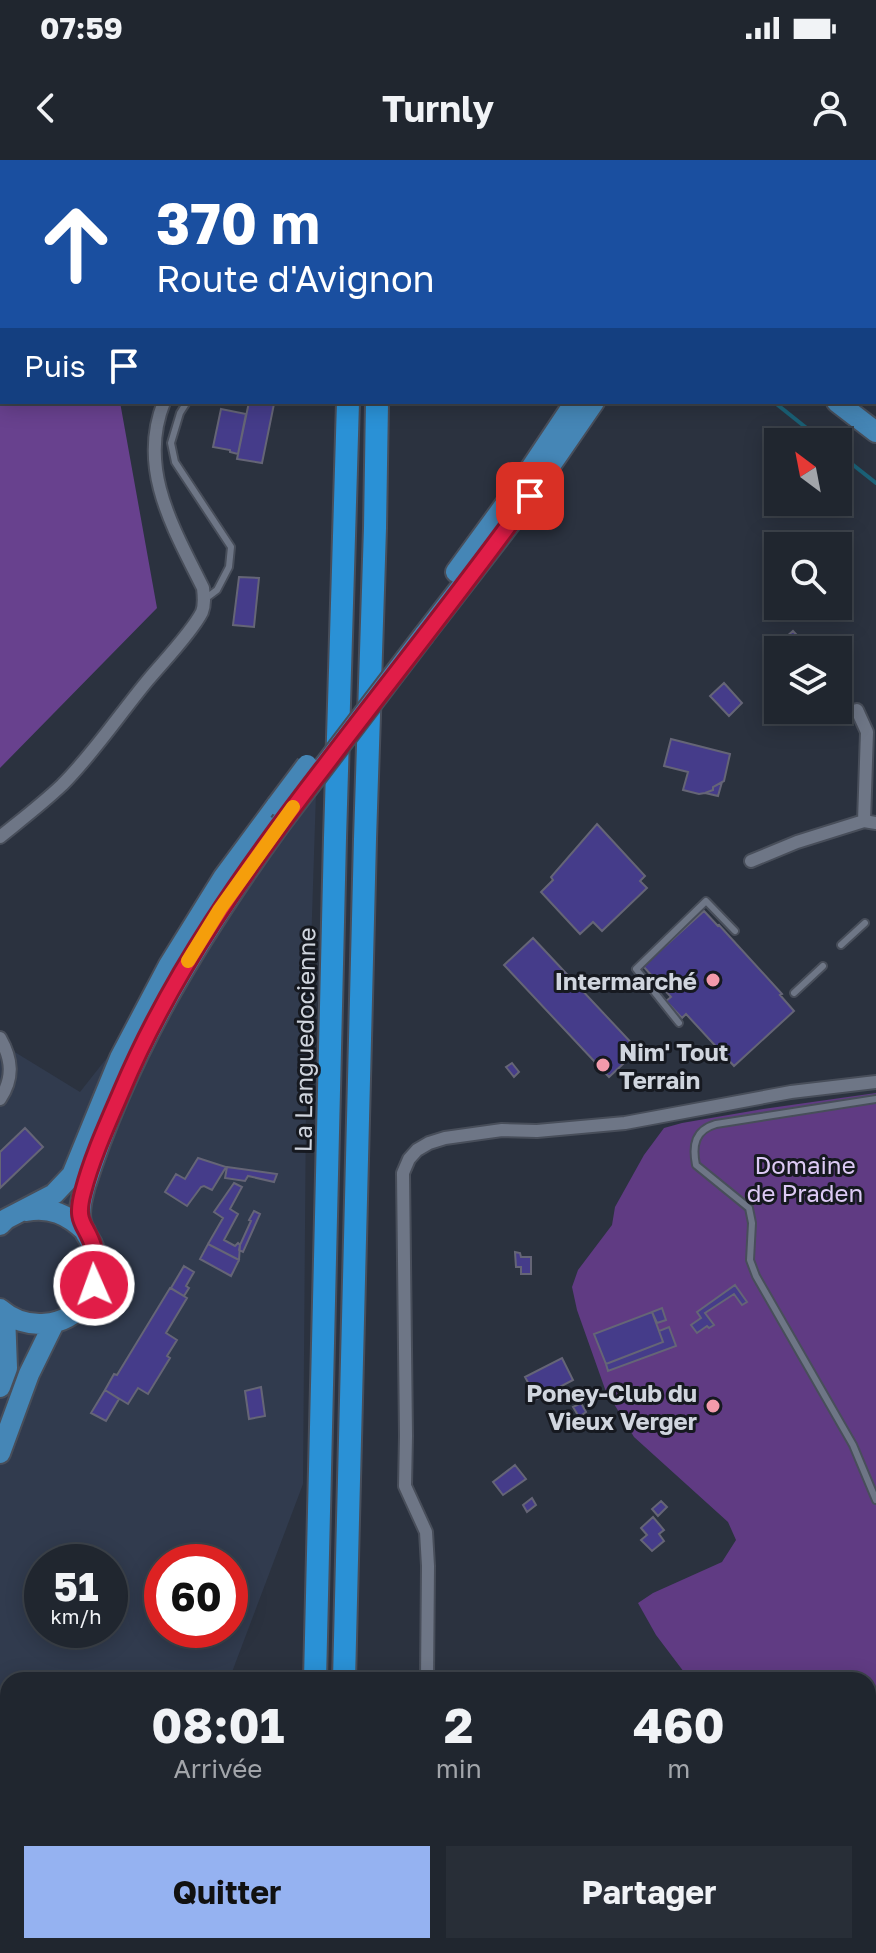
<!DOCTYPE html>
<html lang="fr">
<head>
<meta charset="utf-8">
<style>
	body { margin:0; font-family:"Golos Text",sans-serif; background:#282e37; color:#f1f3f6; height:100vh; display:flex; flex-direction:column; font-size:30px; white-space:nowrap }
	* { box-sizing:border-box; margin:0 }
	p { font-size:26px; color:#a2a5aa }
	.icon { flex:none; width:44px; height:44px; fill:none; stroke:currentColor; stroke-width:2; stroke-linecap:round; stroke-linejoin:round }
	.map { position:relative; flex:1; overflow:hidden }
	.sheet { position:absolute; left:0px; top:1512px; width:876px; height:282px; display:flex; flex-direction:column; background:#20262f; border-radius:24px 24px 0 0; box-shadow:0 4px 20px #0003,0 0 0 2px #3d434b }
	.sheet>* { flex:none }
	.banner { position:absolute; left:0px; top:0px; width:876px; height:244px; box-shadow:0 4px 20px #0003,0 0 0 2px #3d434b; background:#1a4fa0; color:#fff; overflow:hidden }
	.needle { width:52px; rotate:328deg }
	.tools { position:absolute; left:764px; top:268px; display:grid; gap:16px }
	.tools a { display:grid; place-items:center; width:88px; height:88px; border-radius:0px; background:#20262f; box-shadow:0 4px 20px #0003,0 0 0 2px #3d434b; font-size:40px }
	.speed { position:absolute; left:24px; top:1384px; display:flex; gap:16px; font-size:40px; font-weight:700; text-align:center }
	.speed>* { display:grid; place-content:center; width:104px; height:104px; border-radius:50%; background:#20262f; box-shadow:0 4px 20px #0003,0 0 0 2px #3d434b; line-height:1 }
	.speed small { font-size:20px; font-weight:400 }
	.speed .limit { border:12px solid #d22; background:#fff; color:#111 }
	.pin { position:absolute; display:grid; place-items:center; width:68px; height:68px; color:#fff; margin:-34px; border-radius:16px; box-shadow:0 4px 12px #0006 }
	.me { position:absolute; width:88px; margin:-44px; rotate:358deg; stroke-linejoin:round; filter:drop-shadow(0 0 6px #0008) }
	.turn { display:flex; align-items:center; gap:28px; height:168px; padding:0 24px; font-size:36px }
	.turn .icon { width:104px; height:104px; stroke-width:2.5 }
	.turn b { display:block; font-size:56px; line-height:68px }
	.then { display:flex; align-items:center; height:76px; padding:0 24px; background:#0003; gap:16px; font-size:30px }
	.eta { display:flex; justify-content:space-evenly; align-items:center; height:136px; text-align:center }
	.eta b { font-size:48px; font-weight:700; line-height:56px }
	.cta { display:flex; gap:16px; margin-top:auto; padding:16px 24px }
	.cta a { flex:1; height:92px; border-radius:0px; background:#95b2f1; color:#111; font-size:32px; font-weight:700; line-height:92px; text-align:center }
	.cta a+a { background:#282e37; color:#f1f3f6 }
	.status { display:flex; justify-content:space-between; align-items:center; height:56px; padding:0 40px; background:#20262f; direction:ltr }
	.status svg { height:22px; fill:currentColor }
	header { display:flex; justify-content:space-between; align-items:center; height:104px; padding:0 24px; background:#20262f; font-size:36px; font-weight:700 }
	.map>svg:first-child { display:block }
</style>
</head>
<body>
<div class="status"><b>07:59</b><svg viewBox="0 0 49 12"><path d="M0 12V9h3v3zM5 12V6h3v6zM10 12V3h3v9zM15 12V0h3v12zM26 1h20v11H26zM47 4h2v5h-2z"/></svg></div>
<header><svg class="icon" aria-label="back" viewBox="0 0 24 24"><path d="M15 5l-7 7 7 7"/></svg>Turnly<svg class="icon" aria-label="person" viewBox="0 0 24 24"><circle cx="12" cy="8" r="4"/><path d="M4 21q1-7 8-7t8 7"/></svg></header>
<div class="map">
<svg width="876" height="1793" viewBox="0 0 876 1793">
	<rect width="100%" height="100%" fill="#2b323f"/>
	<path fill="#313b4e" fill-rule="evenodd" d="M316,633L306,941L303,1324L229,1520H8V1786H196L203,1793H0V883L80,932ZM42,1402H110V1470H42ZM162,1402H230V1470H162Z"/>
	<path fill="#603b83" d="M876,933V1793H872L866,1786H868V1520H690L656,1475L638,1443L653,1433L722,1402L736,1380L728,1362L634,1277L605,1229L577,1150L572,1127L578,1110L612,1065L615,1047L644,995L664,968L682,963L763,949Z"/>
	<path fill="#68418e" d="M0,0H127L126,2H2V242H120L157,448L0,608Z"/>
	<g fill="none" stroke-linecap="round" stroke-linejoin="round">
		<path stroke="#1b6278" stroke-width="4" d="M678,0L679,2
			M774,242L824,282
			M838,293L876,323"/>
	</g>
	<path fill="#453c8a" stroke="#656576" stroke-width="2" d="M249,242L274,244L262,303L237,299Z
		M221,249L246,254L238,294L230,292V290L213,287Z
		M239,417L259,418L254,467L233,465Z
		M793,471L811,490H778V499L770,491Z
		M724,523L742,543L729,556L710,536Z
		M671,579L730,594L724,621L713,627V630L705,633L699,634L683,630L688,612L664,606Z
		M722,622L718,636L705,633L713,630V627Z
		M597,664L645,716L640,721L647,728L602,771L593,762L580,774L541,732L553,720L551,717Z
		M704,751L718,766L719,765L782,834L780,835L794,851L734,906L686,854L682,858L666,841L671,837L643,806Z
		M533,778L638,890L609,917L504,805Z
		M512,903L519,912L514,917L506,907Z
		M25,968L43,987L0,1028V992Z
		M198,998L226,1007L212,1030L204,1026L201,1027L187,1046L165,1032L176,1014L185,1019Z
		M227,1007L277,1014L274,1022L248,1016L245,1021L225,1018Z
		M234,1023L242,1027L230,1049L238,1054L224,1080L235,1086L238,1083L240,1085L239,1100L208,1084L223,1058L214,1052Z
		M254,1051L260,1054L243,1092L239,1090L240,1085L251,1061L249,1060Z
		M208,1084L239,1100L231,1116L200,1099Z
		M515,1092L520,1093L521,1097H531V1114H521V1107H516Z
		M184,1106L194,1112L186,1126L189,1128L184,1136L171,1128Z
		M735,1125L747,1142L742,1145L734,1134L705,1153L714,1165L709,1168L707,1166L697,1173L691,1165L701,1158L697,1152Z
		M170,1128L187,1138L166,1173L177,1180L167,1196L170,1198L148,1234L138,1228L128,1244L105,1230L114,1214L117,1215Z
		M662,1148L666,1160L657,1163L652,1152Z
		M652,1152L663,1182L606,1204L594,1174Z
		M669,1167L676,1186L608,1211L606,1204L663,1182L659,1171Z
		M562,1198L573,1220L537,1239L525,1217Z
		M261,1227L265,1256L249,1259L245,1231Z
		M105,1230L119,1239L106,1261L91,1253Z
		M581,1243L586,1252L579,1257L573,1247Z
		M515,1305L526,1319L503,1335L493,1322Z
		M532,1338L536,1345L527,1352L523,1345Z
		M661,1341L667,1347L658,1356L652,1349Z
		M653,1357L664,1370L659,1374L664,1381L652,1391L641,1380L647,1375L641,1368Z"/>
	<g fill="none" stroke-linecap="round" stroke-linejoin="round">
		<defs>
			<path id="lane" d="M625,0L627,2
				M298,2V0
				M187,242L180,253L171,283L175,302L231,387L229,407L217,430L205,439
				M841,785L865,763
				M794,833L823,806
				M679,863L636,809L706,741L735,771
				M876,939L716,964C695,970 692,985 696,1005L749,1048L752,1063L750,1100L756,1116L853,1285L876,1340"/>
			<path id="street" d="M280,2V0
				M857,550L867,572L864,661
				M0,677C21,660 42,644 62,625C94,593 119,555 148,520C163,502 192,472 202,452C205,444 204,437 203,428C174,369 137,309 164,242
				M751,701L797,682L864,661L876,663
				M0,878C12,899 14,918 0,939
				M427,1520L428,1406L426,1372L405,1326L406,1276L403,1013L409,999L417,990L429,983L445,978L502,970L537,971L625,963L791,932L876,922
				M409,1793V1786"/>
			<path id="secondary" d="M874,187L876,190"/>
			<path id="primary" d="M799,0V2
				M734,2L735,0
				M874,156L876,160
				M837,242L876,272
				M456,412L521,323L575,242
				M424,475L515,357L594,242
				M26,1051C50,1046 68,1055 85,1071
				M0,1065L6,1059L54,1034L72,1015L120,898L169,805L223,718L277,645
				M0,1149C25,1171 66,1169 86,1141C98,1125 101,1102 92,1084C88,1077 83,1070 81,1062C78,1051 82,1037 85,1026C127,893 199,776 280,664
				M0,1227L7,1208L5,1154
				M0,1293L29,1214L54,1163"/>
			<path id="highway" d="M355,2V0
				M382,2V0
				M315,1520L335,678L348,242
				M344,1520L365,679L375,368L377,242
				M309,1793V1786
				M337,1793V1786"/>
		</defs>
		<use href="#lane" stroke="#484e5a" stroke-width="10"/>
		<use href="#street" stroke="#484e5a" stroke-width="16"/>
		<use href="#secondary" stroke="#484e5a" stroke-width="22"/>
		<use href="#primary" stroke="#484e5a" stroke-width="24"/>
		<use href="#highway" stroke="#484e5a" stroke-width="26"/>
		<path stroke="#6b717c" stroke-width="2" stroke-dasharray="6 6" stroke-linecap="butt" d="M156,0V2"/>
		<use href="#lane" stroke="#6e7686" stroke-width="6"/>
		<use href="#street" stroke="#6e7686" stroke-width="12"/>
		<use href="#secondary" stroke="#6e7686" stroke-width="18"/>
		<use href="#primary" stroke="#4586b6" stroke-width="20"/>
		<use href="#highway" stroke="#2a91d6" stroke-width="22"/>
		<defs>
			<path id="secondary-bridge" d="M716,0L718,2"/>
			<path id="primary-bridge" d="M277,645L307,605
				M280,664L424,475"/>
		</defs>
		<use href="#secondary-bridge" stroke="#484e5a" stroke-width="22" stroke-linecap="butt"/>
		<use href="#primary-bridge" stroke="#484e5a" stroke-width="24" stroke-linecap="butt"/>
		<use href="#secondary-bridge" stroke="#6e7686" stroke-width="18"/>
		<use href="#primary-bridge" stroke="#4586b6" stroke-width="20"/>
	</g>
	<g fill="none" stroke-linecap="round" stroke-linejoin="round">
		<defs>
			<path id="route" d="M94,1125C96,1113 98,1102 94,1089C87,1063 74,1065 83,1032C92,997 108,963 122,930C172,812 246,708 324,607C393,516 464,428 530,336"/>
		</defs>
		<use href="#route" stroke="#92132f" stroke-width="20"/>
		<use href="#route" stroke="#e11d48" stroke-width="14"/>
		<path stroke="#f59e0b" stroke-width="14" d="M188,801L220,749L293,647"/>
	</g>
	<g fill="#f39aab" stroke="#161920" stroke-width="3">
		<circle cx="713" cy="820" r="8"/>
		<circle cx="603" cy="905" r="8"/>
		<circle cx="713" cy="1246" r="8"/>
	</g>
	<g text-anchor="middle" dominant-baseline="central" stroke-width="6" stroke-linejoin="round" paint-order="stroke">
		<g font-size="24" font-weight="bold" fill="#d0d5de" stroke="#161920" text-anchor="end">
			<text x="697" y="820">Intermarché</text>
			<text x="619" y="891" text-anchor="start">Nim' Tout<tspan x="619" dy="28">Terrain</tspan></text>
			<text x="697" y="1232">Poney-Club du<tspan x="697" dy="28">Vieux Verger</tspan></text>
		</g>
		<g font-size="24" fill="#d0d5de" stroke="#161920">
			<text transform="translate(304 880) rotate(-89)">La Languedocienne</text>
		</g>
		<g font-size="24" fill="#ddcaf5" stroke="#161920">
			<text x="805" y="1004">Domaine<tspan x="805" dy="28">de Praden</tspan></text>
		</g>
	</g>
</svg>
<div class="tools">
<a><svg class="needle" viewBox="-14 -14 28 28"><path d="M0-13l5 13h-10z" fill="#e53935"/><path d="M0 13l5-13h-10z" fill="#a2a5aa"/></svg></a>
<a><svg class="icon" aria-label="search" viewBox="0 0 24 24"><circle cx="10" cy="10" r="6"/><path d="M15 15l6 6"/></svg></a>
<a><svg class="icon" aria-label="layers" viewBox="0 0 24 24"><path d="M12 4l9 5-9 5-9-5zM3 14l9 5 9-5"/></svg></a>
</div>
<div class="speed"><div>51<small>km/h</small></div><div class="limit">60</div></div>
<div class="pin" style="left:530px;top:336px;background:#d93025"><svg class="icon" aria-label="arrive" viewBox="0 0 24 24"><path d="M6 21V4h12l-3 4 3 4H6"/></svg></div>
<svg class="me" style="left:94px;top:1125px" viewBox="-20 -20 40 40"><circle r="17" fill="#e11d48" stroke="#fff" stroke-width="3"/><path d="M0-11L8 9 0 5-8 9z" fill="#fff"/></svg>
<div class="banner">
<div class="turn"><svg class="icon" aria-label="ahead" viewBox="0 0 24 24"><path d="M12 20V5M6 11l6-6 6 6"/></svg><div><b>370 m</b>Route d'Avignon</div></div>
<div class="then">Puis<svg class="icon" aria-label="arrive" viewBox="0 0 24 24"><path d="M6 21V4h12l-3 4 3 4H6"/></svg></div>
</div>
<section class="sheet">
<div class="eta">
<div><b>08:01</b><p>Arrivée</p></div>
<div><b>2</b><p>min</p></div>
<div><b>460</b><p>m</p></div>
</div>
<div class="cta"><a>Quitter</a><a>Partager</a></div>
</section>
</div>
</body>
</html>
